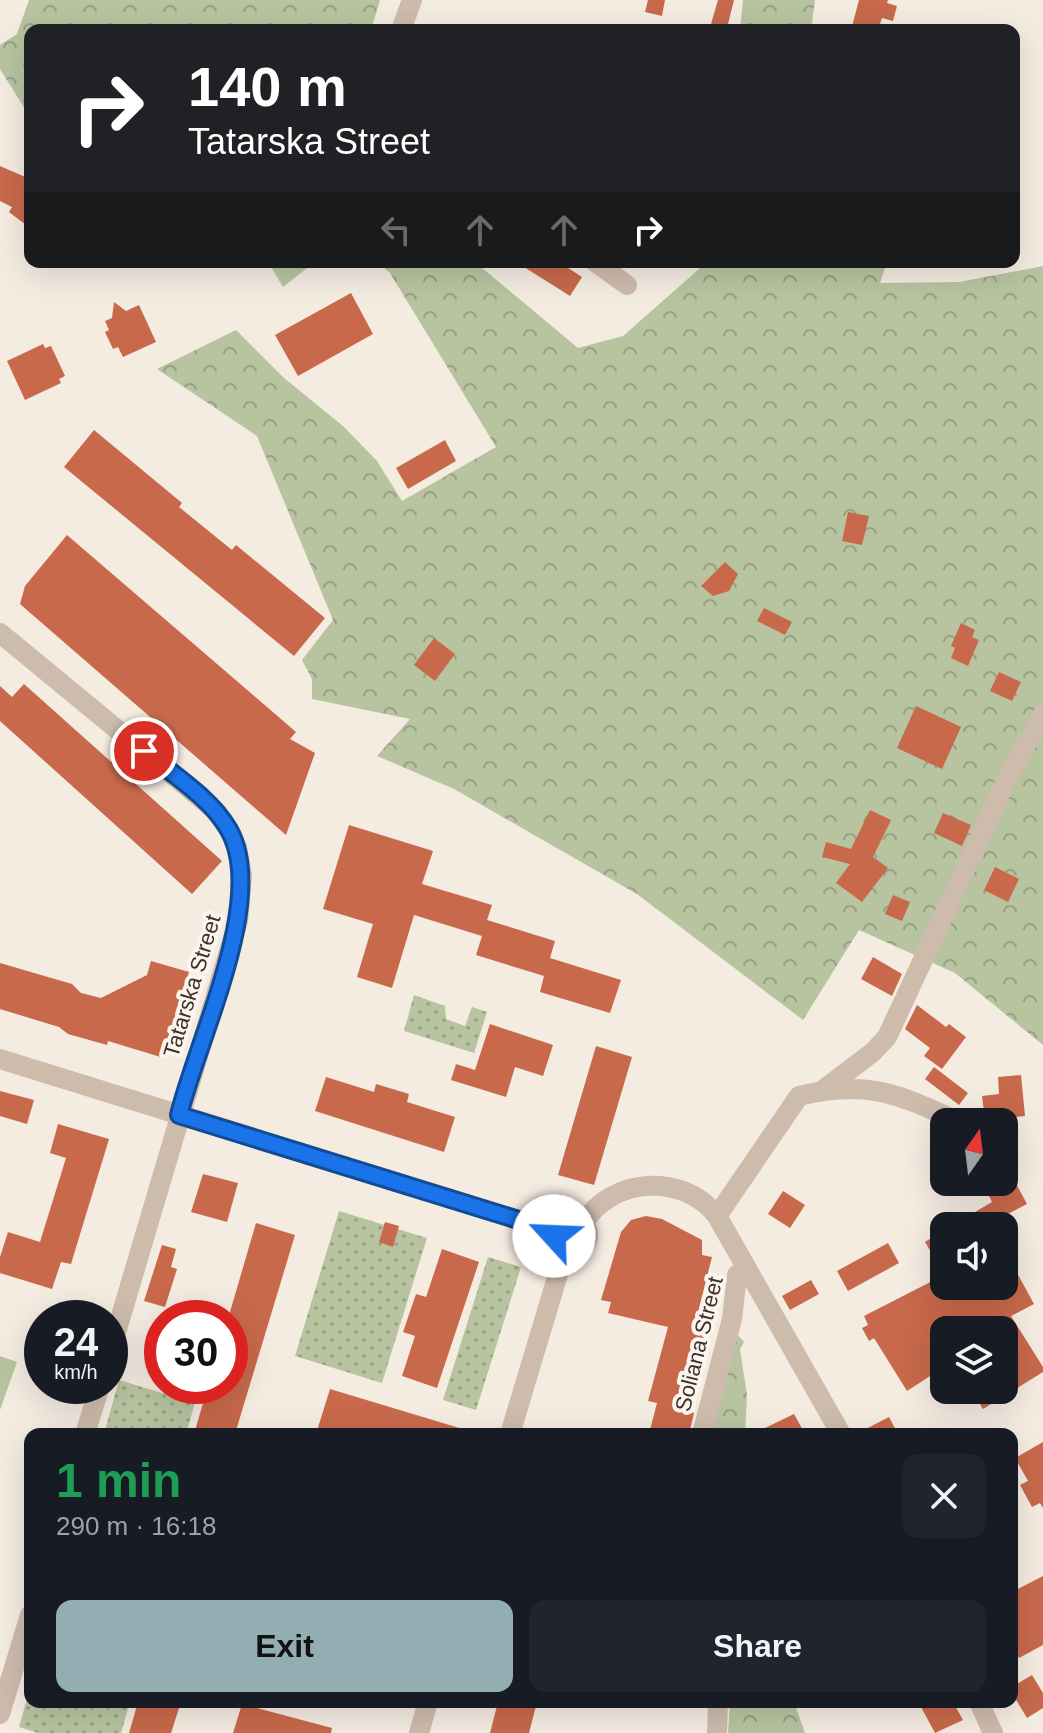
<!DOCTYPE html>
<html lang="en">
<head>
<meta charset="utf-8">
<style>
	body { margin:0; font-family:Helvetica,sans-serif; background:#20242c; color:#f1f3f6; height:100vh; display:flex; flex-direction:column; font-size:30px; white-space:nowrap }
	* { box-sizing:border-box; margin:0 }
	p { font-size:26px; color:#9ea1a6 }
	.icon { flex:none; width:44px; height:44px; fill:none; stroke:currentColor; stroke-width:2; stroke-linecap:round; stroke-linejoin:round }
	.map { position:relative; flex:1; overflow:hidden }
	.panel { position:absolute; left:24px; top:1428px; width:994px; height:280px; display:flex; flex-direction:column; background:#171b24; border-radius:16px; box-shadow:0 8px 32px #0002 }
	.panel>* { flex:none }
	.hud { position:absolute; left:24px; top:24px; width:996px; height:244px; border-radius:16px; box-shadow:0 8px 32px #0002; background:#202124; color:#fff; overflow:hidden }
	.needle { width:52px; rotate:14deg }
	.controls { position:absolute; left:930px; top:1108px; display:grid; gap:16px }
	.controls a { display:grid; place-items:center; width:88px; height:88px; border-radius:16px; background:#171b24; box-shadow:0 8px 32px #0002; font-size:40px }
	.speed { position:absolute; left:24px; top:1300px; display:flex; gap:16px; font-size:40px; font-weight:700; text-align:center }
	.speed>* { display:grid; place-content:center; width:104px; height:104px; border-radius:50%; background:#171b24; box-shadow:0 8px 32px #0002; line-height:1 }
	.speed small { font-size:20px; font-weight:400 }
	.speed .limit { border:12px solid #d22; background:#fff; color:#111 }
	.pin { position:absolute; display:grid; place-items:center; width:68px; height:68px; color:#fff; margin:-34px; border:4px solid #fff; border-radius:50%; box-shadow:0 2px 8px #0007 }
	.me { position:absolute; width:88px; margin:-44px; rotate:295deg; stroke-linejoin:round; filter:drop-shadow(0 0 6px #0008) }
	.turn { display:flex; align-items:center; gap:28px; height:168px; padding:0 32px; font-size:36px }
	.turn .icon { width:104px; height:104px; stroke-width:2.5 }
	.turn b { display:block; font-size:56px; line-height:68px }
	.lanes { display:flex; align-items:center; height:76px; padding:0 32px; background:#0003; justify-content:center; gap:40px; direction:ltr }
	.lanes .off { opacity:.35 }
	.round { display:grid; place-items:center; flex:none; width:84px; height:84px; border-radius:16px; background:#20242c }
	.overview { display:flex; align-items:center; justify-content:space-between; height:136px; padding:0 32px }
	h1 { font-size:48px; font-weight:800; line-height:60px; color:#1e9e55 }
	.cta { display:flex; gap:16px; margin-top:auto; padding:16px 32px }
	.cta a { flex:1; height:92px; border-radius:16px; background:#92aeb2; color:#111; font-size:32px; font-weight:800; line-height:92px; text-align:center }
	.cta a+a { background:#20242c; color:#f1f3f6 }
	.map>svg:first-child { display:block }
</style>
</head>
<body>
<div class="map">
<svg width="1043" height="1733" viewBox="0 0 1043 1733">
	<defs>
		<pattern id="forest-crowns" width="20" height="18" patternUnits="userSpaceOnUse" patternTransform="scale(2)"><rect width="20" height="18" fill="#b8c4a0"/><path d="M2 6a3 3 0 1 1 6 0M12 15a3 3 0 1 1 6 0" fill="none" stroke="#97a083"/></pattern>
		<pattern id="park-dots" width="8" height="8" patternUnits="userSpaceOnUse" patternTransform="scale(2)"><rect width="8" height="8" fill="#b8c4a0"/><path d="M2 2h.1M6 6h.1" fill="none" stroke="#97a083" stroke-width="1.8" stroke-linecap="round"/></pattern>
	</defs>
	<rect width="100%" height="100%" fill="#f4ebe1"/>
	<path fill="url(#forest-crowns)" d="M29,0H380L371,30H30V117L0,69V45L17,34Z
		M743,0H815L811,30H740Z
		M268,262H315L283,287Z
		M377,262H475L578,348L623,336L699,269L697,262H887L880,283L959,282L1043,266V1045L955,973L859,930L803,1020L637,894L454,789L377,756L410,719L312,699V679L302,660L333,620L257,436L157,369L236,330L284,378L343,426L377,461L402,501L496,447L390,273Z
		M737,1334L744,1342L740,1349L747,1395L745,1434H708Z
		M730,1702H794L805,1733H728Z"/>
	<path fill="url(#park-dots)" d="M414,995L445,1006L446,1019L465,1026L472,1007L487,1012L474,1053L404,1031Z
		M339,1211L427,1238L382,1383L295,1356Z
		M488,1257L521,1267L476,1410L443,1400Z
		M119,1380L195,1403L186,1434H104Z
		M30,1688V1702H130L121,1733H38L19,1727Z"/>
	<path fill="#b8c4a0" d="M0,1356L17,1362L0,1410Z"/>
	<path fill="#c8694b" d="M648,0H665L662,16L645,12Z
		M718,0H734L727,28L711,24Z
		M859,0H888L887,3L897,6L893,21L882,18L878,30H851Z
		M0,166L30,179V228L9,212L12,207L0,201Z
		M516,262H559L582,277L570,296Z
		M351,293L373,334L298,376L275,335Z
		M114,302L126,311L139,305L156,342L123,357L118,347L113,349L105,332L109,330L105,321L112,318Z
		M43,344L45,348L51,346L65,376L59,379L61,383L25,400L7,361Z
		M94,430L182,503L179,507L232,550L236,545L325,618L294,656L64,467Z
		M445,440L456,461L408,489L396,468Z
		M848,512L869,516L862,545L842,541Z
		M67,535L296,732L290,739L315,753L286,835L20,604L25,586Z
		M725,562L738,574L729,591L713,596L701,586Z
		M764,608L792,622L785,635L757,621Z
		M961,623L975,630L972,637L979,640L968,666L951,658L955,648L951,646Z
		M434,638L455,654L435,681L414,665Z
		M999,672L1021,682L1012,701L990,691Z
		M24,684L222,861L192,894L0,721V686L12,697Z
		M916,706L961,727L942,769L897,748Z
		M870,810L891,820L873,857L888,868L862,902L836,883L850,864L822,857L826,842L851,849Z
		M943,813L971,825L962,846L934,833Z
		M349,825L433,851L422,884L492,905L487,920L555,941L550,958L621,980L610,1013L540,992L544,976L476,955L482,936L414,915L392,988L357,977L373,924L323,909Z
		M995,867L1019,879L1008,902L984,890Z
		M893,895L910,902L902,921L885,914Z
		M873,957L902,974L892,996L861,979Z
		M151,961L189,972L164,1058L108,1041L107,1045L68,1034L59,1027L0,1009V963L72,984L81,993L101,998L147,975Z
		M917,1005L946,1027L949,1024L966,1037L942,1069L924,1056L930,1048L905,1029Z
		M490,1024L553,1045L543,1076L515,1067L506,1097L451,1080L456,1064L475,1070Z
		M596,1046L632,1057L594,1185L558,1175Z
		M934,1067L968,1093L959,1105L925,1079Z
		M1021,1075L1025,1116L985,1120L982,1096L999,1094L998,1077Z
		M326,1077L374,1092L376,1084L409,1094L407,1102L455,1117L444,1152L315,1111Z
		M0,1091L34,1100L27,1124L0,1116Z
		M58,1124L109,1139L71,1264L61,1262L52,1289L0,1273V1257L8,1232L40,1242L66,1158L50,1153Z
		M203,1174L238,1183L227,1222L191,1212Z
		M1012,1176L1027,1204L1004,1216V1212L981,1226H951L992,1202L986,1190Z
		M783,1191L805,1205L790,1228L768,1214Z
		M646,1216L662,1219L702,1240V1255L712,1257L693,1332L706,1336L686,1411L694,1413L689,1434H649L657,1403L648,1401L668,1327L608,1313L611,1302L601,1300L621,1232L631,1220Z
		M385,1222L399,1226L393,1247L379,1242Z
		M256,1223L295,1235L235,1434H194L208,1386H230V1312Z
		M944,1230V1274L925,1242Z
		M888,1243L899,1263L848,1291L837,1271Z
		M162,1245L176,1249L171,1267L177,1269L165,1307L144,1301Z
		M442,1249L479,1262L437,1388L402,1376L415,1336L403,1332L416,1294L426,1297Z
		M1004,1249L1034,1304L1011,1316L1043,1367V1372L983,1409L971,1390H1004V1320L987,1330H944V1367L907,1391L874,1338L869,1341L862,1328L868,1325L864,1316L944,1275V1286H1004Z
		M811,1280L819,1294L790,1310L782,1296Z
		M330,1389L466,1430L465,1434H316Z
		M794,1414L805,1434H753Z
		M889,1417L898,1434H856Z
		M1043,1442V1508L1040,1503L1032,1507L1020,1485L1028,1481L1015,1458Z
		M1043,1576V1645L1019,1658L1012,1645V1592Z
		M1032,1675L1043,1693V1708L1027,1718L1012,1693V1687Z
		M138,1702H181L171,1733H129Z
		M498,1702H537L529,1733H490Z
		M930,1702H953L963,1720L935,1733L921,1707Z
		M242,1704L332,1728L331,1733H233Z"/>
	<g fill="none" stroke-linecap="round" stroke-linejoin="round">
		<path stroke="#cdbbac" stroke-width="20" d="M401,30L412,0
			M595,262L627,285
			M0,633L215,810L229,830L237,848L242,875L238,921L110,1353
			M0,1059L554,1231
			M823,1090L873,1052L887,1037L1008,777L1043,714
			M717,1216L799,1096C866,1079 899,1094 959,1122
			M554 1235a17 17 0 1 1 34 0a17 17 0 1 1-34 0Z
			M583,1224C611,1177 683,1172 717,1216L841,1434
			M85,1434L100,1386
			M510,1434L565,1251
			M702,1434L732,1319L737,1275L748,1271
			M979,1702L993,1733
			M0,1714L30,1615
			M419,1733L428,1702
			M717,1733L718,1702"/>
	</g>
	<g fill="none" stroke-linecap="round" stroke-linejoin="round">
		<defs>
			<path id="route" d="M144,751C172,774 211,798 229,830C268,899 197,1040 179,1115L554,1231V1236"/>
		</defs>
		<use href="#route" stroke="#114b97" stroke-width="20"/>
		<use href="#route" stroke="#1a73e8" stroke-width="14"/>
	</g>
	<g text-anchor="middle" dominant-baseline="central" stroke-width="8" stroke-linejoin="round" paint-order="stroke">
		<g font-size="22" fill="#3b302b" stroke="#fbf5ee">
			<text transform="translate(192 986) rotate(-73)">Tatarska Street</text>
			<text transform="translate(699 1344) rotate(-76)">Soliana Street</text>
		</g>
	</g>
</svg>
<div class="controls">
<a><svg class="needle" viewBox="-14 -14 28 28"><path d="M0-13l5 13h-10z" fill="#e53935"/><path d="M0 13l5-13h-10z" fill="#9ea1a6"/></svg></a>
<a><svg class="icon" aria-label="sound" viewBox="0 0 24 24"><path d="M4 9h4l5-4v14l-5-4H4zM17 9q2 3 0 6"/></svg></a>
<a><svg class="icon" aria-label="layers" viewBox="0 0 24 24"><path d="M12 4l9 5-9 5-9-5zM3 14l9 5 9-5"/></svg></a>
</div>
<div class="speed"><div>24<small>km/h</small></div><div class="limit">30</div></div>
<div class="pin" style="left:144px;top:751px;background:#d93025"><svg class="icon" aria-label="arrive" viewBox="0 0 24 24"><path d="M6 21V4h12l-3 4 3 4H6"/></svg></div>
<svg class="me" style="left:554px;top:1236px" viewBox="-20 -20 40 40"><circle r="19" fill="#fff"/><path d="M0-13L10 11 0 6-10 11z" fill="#1a73e8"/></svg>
<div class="hud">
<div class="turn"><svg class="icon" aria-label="right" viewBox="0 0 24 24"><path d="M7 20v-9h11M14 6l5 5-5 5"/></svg><div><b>140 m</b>Tatarska Street</div></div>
<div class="lanes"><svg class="icon off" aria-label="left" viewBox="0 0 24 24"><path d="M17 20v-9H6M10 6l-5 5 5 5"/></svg><svg class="icon off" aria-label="ahead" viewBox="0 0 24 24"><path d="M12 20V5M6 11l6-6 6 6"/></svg><svg class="icon off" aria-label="ahead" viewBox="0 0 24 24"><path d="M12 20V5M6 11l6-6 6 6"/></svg><svg class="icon" aria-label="right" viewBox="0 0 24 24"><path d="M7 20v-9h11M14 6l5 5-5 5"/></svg></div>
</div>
<section class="panel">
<div class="overview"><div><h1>1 min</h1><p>290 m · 16:18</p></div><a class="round"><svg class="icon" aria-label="close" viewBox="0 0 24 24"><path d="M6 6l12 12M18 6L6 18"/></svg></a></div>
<div class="cta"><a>Exit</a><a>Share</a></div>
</section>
</div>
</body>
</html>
